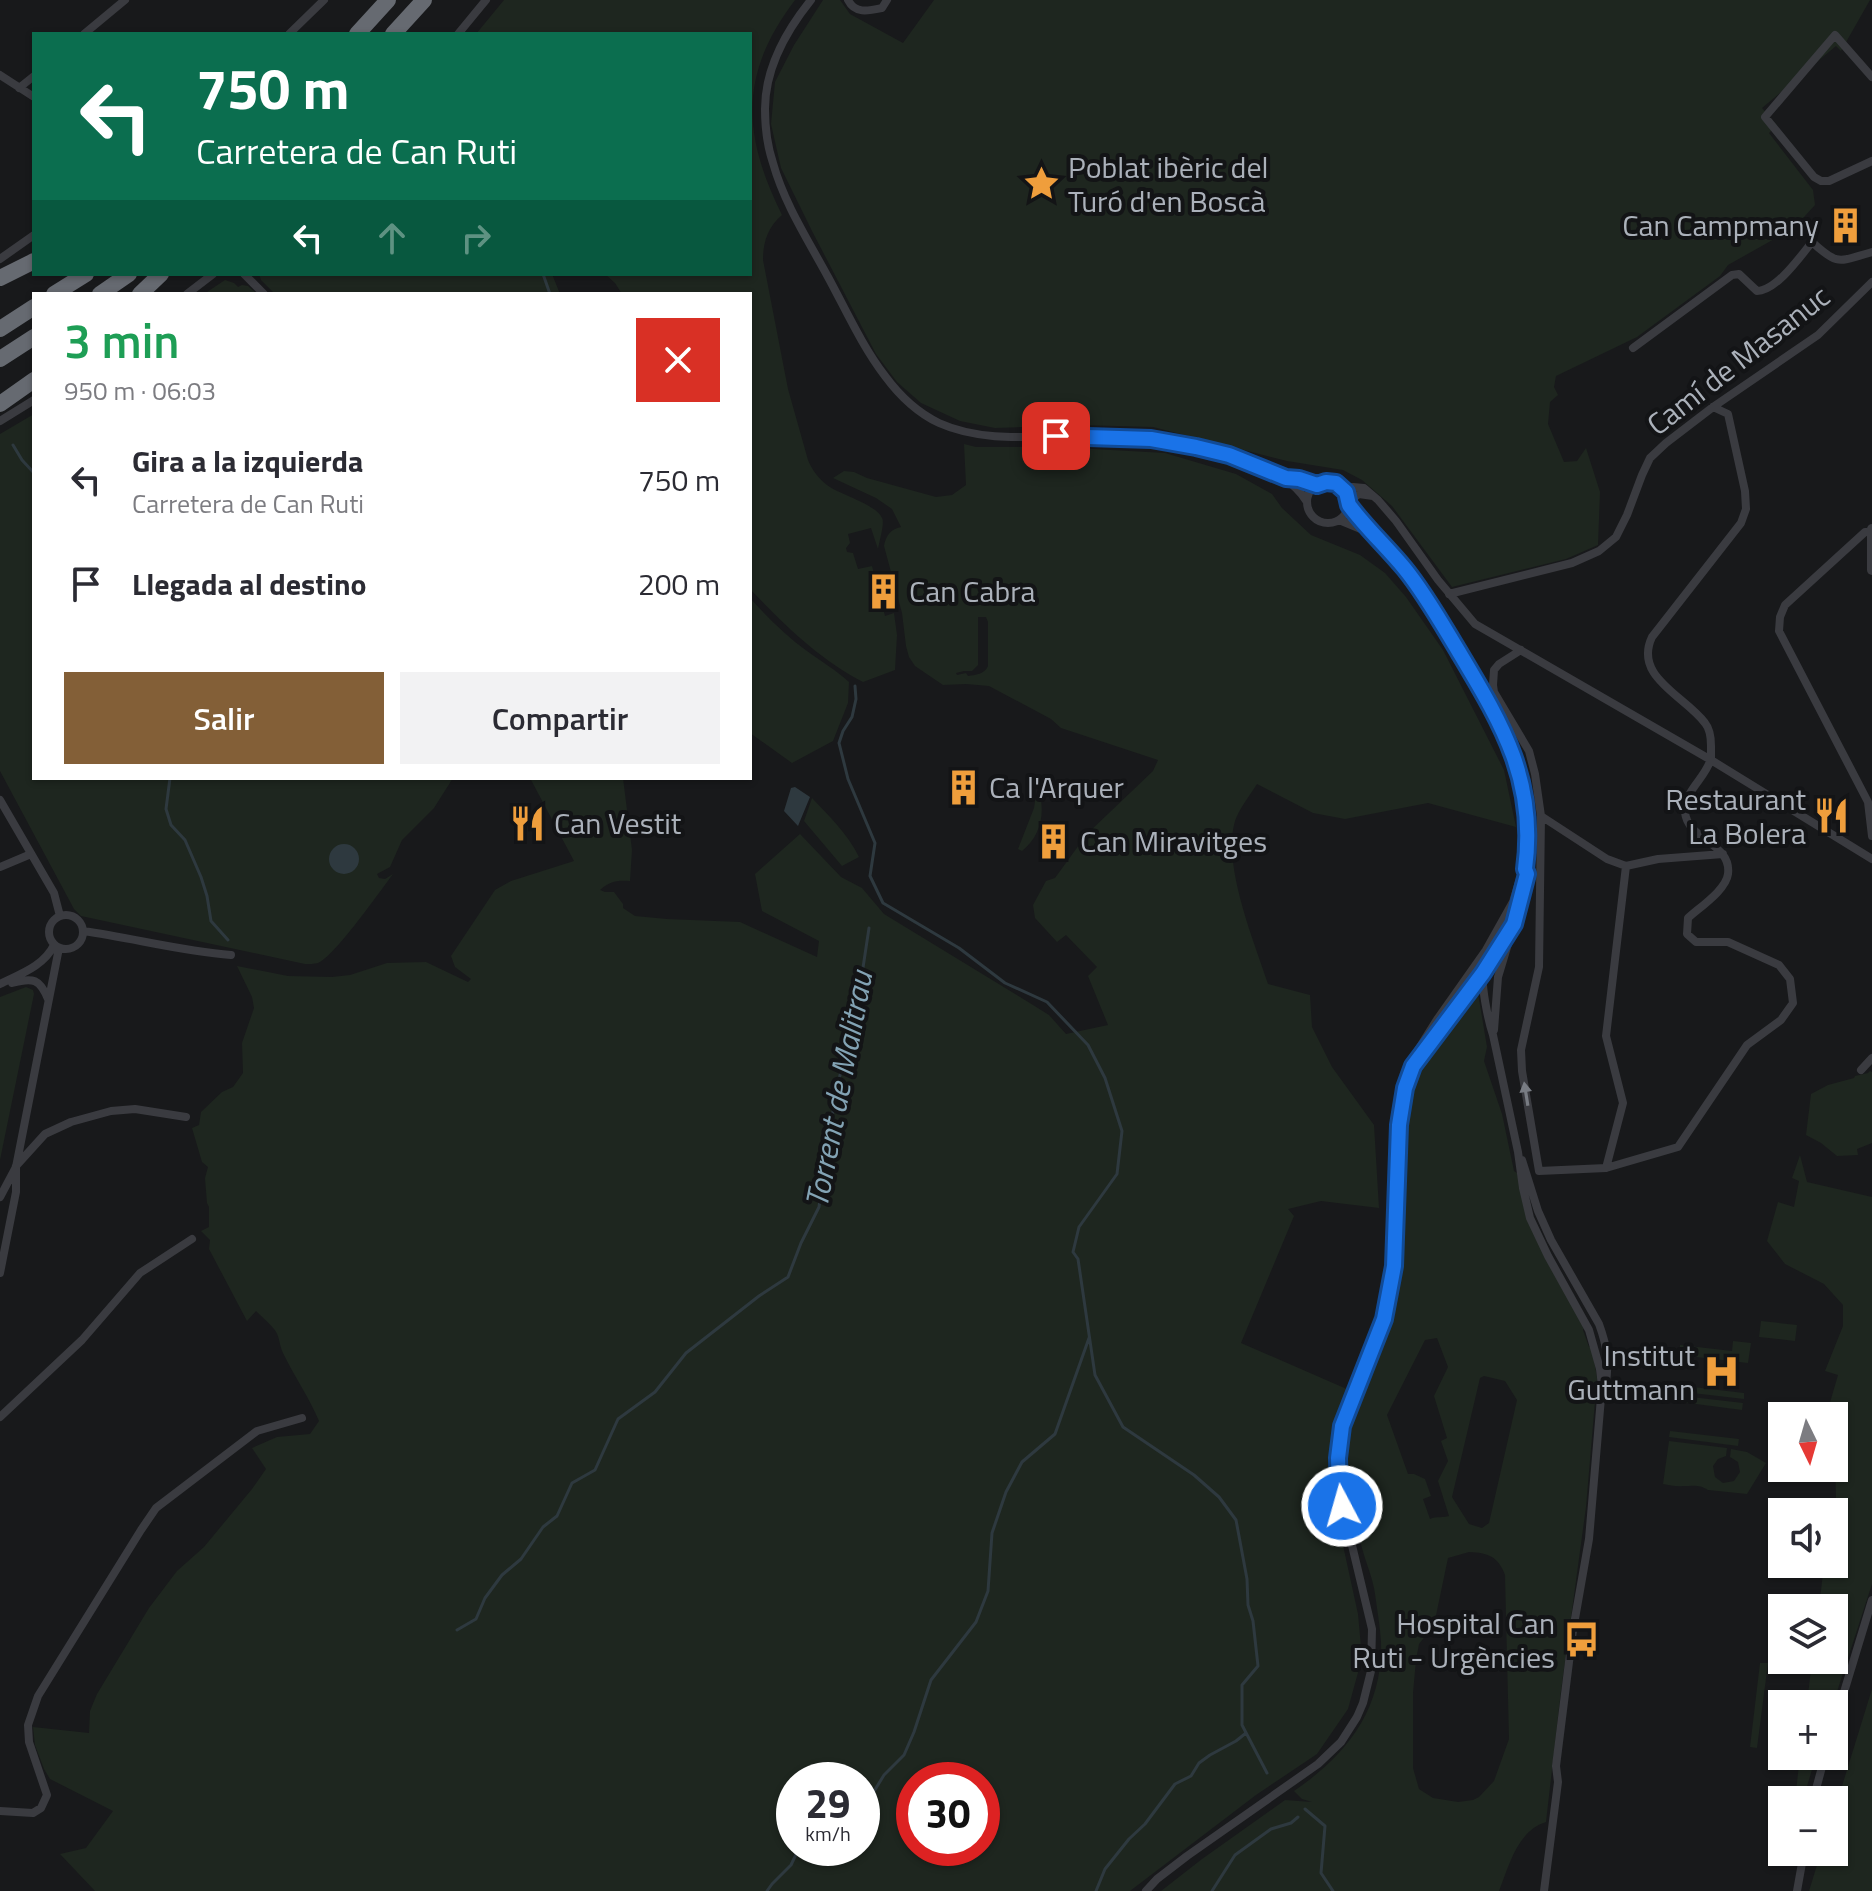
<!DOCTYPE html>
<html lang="es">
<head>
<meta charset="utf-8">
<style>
	body { margin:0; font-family:"Titillium Web",sans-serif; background:#f2f2f3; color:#2b2b33; height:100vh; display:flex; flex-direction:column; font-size:30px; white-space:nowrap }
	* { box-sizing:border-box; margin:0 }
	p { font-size:26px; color:#7c7c81 }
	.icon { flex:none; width:44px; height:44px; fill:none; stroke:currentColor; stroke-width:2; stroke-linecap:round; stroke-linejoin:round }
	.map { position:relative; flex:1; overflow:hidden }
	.details { position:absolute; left:32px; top:292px; width:720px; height:488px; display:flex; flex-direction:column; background:#fff; border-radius:0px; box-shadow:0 2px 6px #0004 }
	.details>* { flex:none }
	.hud { position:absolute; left:32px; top:32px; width:720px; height:244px; border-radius:0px; box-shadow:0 2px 6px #0004; background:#0b6e4f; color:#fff; overflow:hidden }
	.needle { width:52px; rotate:175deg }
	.buttons { position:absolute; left:1768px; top:1402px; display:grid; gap:16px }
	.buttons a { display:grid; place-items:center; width:80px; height:80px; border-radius:0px; background:#fff; box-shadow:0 2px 6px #0004; font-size:40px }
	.speed { position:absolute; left:776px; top:1762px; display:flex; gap:16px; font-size:40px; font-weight:700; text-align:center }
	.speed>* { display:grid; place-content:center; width:104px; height:104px; border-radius:50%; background:#fff; box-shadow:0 2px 6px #0004; line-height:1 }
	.speed small { font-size:20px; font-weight:400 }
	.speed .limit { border:12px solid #d22; background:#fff; color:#111 }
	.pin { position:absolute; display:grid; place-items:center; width:68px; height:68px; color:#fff; margin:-34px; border-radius:16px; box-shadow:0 4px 12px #0006 }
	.me { position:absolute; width:88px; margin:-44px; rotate:354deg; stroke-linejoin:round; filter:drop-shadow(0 0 6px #0008) }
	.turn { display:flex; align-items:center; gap:28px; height:168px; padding:0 32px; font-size:36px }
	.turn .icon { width:104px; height:104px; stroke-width:2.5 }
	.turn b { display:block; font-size:56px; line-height:68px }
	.lanes { display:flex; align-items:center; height:76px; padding:0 32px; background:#0003; justify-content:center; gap:40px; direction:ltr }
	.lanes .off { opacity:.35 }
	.round { display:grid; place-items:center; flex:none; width:84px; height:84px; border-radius:0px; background:#f2f2f3 }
	.headline { display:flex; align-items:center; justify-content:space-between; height:136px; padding:0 32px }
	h1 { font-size:48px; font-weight:600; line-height:60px; color:#1e9e55 }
	.action { display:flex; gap:16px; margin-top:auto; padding:16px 32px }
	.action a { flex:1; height:92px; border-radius:0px; background:#835f37; color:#fff; font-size:32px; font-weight:600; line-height:92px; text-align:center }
	.action a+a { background:#f2f2f3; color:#2b2b33 }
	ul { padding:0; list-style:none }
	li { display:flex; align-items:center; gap:24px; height:104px; padding:0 32px }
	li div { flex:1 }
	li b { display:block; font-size:30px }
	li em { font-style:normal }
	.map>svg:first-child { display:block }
</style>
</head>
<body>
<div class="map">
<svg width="1872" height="1891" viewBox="0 0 1872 1891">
	<rect width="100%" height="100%" fill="#18191b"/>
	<path fill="#1e261f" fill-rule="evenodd" d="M504,0H795C739,74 742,134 782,215C768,227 763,242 763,260L788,389L808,460C812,470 819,479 827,485C840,495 876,504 882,518C885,523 879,542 878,549L871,528L848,534L850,543L846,548L847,552L853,553L858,569L872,566L885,616L894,613L897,635L895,670L863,682C820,660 783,624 750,589V294H622L615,283L605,274H750V34H476Z
		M823,0H840L850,14L903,43L934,0H1870L1841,51L1836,46L1762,108L1777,125L1769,133L1813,190L1815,205L1794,228L1728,265L1720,276L1637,337L1556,376L1554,387L1558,395L1550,402L1548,424L1564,462L1577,461L1586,448L1600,492L1598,545L1566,559L1452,587L1392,506L1362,480L1343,470L1287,461L1153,427L1079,425L995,428L960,421L921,403L897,382L876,354L812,231L781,168L771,124L775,82L794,45Z
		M259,274H552L560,294H275L261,280Z
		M225,280L234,283L238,287L242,285L248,286L257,294H204Z
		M34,414V778H453L434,808L402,840L390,867L377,874L379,878L385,879L393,874C381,890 334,957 318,963C314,964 309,964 305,964L81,916L74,909L0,771V434Z
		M964,444L976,447H1058L1165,453L1236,474L1272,494L1282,508L1311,535L1360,555L1385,573L1406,597L1443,650L1504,770L1516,827L1428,803L1345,819L1313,813L1257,784C1250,795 1239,809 1235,821C1222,865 1254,941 1268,984L1310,995L1312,1027L1332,1067L1374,1125L1379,1208L1321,1201L1288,1209L1294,1216L1241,1343L1349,1390L1334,1436L1330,1471L1334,1504L1358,1614L1362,1658L1348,1709L1317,1754L1256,1795L1130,1891H95L60,1854L86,1848L113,1811L50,1779L44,1769L35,1745L33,1727L89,1733L90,1711L97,1694L149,1608L177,1571L204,1547L252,1489L266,1469L252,1448L277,1437L310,1434L319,1421C309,1397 294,1376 283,1353C279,1345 280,1336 274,1329C269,1323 262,1317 256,1311L247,1321L209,1249L210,1240L201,1231L209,1227V1207L207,1203L205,1178L208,1167L202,1162L192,1128L199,1125L201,1112L222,1092L233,1087L243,1073L242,1043L254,1008L252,997L237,966L288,976L332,977L350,975L387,963L426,962L468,982L471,979L455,967L451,956L495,890L511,881L574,861L530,778H623L632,850L630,881C617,880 610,881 600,890L605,892H614L623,904V908L635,916L667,919L740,922L817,957L819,941L762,911L755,874L800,834L841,877L862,888L884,914L1033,1005L1049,1015L1066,1034L1108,1025L1088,976L1097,967L1066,935L1057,942L1035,918L1033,905L1046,881L1055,878L1087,834L1153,771L1158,760L1061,728L1051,719L989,686L966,684L943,685L915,666L909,657L906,646L902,613L884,546C886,535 891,529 901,527L892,509L876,498L833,478L844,471L854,472L867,478L936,497L952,495L966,485ZM978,617H986L988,622V666C985,674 975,675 968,676L966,673L957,675L956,673L964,671H972L978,665ZM794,1780H862V1848H794ZM982,1780V1848H914V1780Z
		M750,598C767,617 786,636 807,651C822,662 836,670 849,682L848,703L833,741L792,763L750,733Z
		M1036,795L1038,796L1037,799L1041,800C1044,820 1038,838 1022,851L1018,849L1034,808Z
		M812,798C828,815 848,834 859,857L842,866L804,821Z
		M26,987L33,990L34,994L0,1160V997Z
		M1478,993L1487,1047L1484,1061L1502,1114L1514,1171L1517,1173L1527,1215L1585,1326L1583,1330L1589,1347H1592L1597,1378L1586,1507L1561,1691L1546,1822C1517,1831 1509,1866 1499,1891H1161L1202,1859L1285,1800L1312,1802L1302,1799L1294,1791C1347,1755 1383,1709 1381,1642C1380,1626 1377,1609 1375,1594C1373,1579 1366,1563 1362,1548C1354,1519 1344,1489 1345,1459C1347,1426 1361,1397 1374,1367C1384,1345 1392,1321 1397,1298C1406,1255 1404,1204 1406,1160C1407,1136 1407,1111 1414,1088C1424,1056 1443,1031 1463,1005L1466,1007ZM1437,1338L1448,1367L1434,1396L1447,1438L1441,1441L1448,1461L1438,1481L1449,1516C1443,1518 1437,1516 1430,1519L1423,1499L1431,1496L1425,1479L1414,1474H1408L1387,1415L1425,1340ZM1484,1376L1505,1381L1517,1400L1489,1523L1482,1528L1469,1524L1452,1497L1480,1378ZM1469,1552C1488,1553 1498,1556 1505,1575L1509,1739L1494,1781L1479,1797L1473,1800L1458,1802L1433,1798L1419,1789L1413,1768V1693L1416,1660L1419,1644L1434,1625L1448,1558Z
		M1870,1071L1872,1072V1143L1857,1149L1858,1155L1837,1156L1821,1143L1806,1135L1811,1094L1828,1085L1854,1078L1855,1076L1868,1073Z
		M1800,1155L1807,1182L1872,1197V1584L1833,1704H1807L1812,1660H1834V1608H1819L1824,1564H1834V1512H1831L1836,1499L1834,1416H1829V1406L1838,1375L1825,1371L1843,1326V1305L1824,1284L1785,1264L1767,1241L1778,1202L1794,1207L1799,1181L1792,1178Z
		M1761,1321L1797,1325L1795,1341L1759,1337Z
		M1733,1341L1751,1343L1748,1363L1679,1355L1680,1345L1732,1351Z
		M1676,1385L1744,1393V1399L1675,1391Z
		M1674,1395L1743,1403L1742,1410L1673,1401Z
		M1670,1431L1739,1439L1738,1446L1669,1437Z
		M1669,1441L1727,1448L1726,1456L1718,1459L1713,1466L1715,1477L1723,1483L1734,1481L1740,1472L1738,1462L1730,1457L1731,1449L1747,1452L1766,1463L1747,1494L1708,1490C1699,1484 1693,1486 1683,1486C1677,1487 1670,1485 1663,1484Z
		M1760,1663H1768L1757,1748L1750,1747Z
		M1872,1689V1891H1809L1821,1852H1834V1812Z
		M1800,1756H1816L1803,1800H1795Z"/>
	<path fill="#2e393f" d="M795,787L810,797L798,826L784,811L791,788Z
		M329 859a15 15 0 1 1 30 0a15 15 0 1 1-30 0Z"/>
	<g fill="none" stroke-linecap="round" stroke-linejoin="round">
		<path stroke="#2e393f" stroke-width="3" d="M543,274L550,294
			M13,445L22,460L34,473
			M855,686L856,699L852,717L843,731L839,743L848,779L875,843L870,876L883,903L959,948L1005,983L1047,1002L1088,1045L1105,1078L1122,1131L1117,1174L1079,1227L1073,1252L1078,1259L1095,1375L1123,1427L1194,1475L1219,1497L1236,1520L1247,1579L1248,1605L1253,1621L1258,1666L1242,1685V1725L1267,1773
			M170,778L166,809L171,825L185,840L201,877L207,896L211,921L228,940
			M457,1630L476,1619L485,1598L502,1575L521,1559L543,1527L557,1516L572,1483L595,1470L618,1419L655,1392L686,1353L759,1296L788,1277L801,1243L819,1207L827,1146L837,1088L859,994L869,928
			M862,1797L873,1793L884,1775L904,1755L914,1732L931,1680L976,1622L988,1591L992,1533L1006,1492L1022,1462L1055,1434L1089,1338
			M1305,1809L1325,1826L1321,1873L1333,1891
			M767,1891L772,1884L791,1865L799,1848
			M1096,1891L1105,1869L1129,1839L1145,1824L1175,1784L1191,1776L1199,1763L1210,1755L1236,1741L1246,1733
			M1212,1891L1235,1855L1271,1829L1291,1823L1298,1817"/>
		<path stroke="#3a3b40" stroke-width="8" d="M811,0C786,31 765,68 765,109C765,128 767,145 773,163C784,203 808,240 828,277C846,310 862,346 885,376C899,395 918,413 939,423C983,443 1036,436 1083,436C1139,436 1195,443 1249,463C1272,471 1294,480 1307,502
			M848,0C855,14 868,11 882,8L887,0
			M84,34L125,0
			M289,34L324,0
			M458,34L486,0
			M0,75L34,97
			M1872,77L1835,35L1765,117L1814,177L1821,181H1829L1872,161
			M19,88L34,76
			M0,259L34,235
			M244,274L264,294
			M187,294L213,274
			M1633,348L1732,275L1739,274L1757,291C1776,291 1800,257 1812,242C1839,267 1839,261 1872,252
			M0,421L34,400
			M1287,478L1299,479L1317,485
			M1307 502a21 21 0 1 1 42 0a21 21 0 1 1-42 0Z
			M1344,489L1353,487L1364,488L1378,500L1396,521L1438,580L1475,624L1711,760L1872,859
			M1349,501L1359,494L1373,496
			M1349,505C1366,528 1387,547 1405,569C1426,595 1442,624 1458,652C1501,723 1538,782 1525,869L1527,874L1514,924L1494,955
			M1339,520L1368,532
			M1872,532H1865L1785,605L1780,617L1779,631L1868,802L1872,836
			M1449,594L1572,563L1599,551L1616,537L1627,515L1642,475L1650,458L1666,443L1713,407L1818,335L1872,282
			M1521,650L1499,664L1494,670L1493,685L1494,692L1529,751L1535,774L1541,816L1539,967L1521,1050L1522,1071L1539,1171L1606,1168L1678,1147L1747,1045L1781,1020L1793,1003L1790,979L1779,965L1728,942H1696L1687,934L1688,918C1700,907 1726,890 1728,874C1732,843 1687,840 1685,812C1684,790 1707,777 1711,758C1711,757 1711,747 1711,746C1711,738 1710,729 1705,723C1685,696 1633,677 1652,637L1741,523L1746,509L1745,491L1728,414L1713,407
			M0,800L54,893L60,916
			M1541,816L1607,859L1626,866
			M1626,866L1658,859L1723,854
			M0,867L31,854
			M1513,902L1522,872L1525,869
			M49 932a17 17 0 1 1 34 0a17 17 0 1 1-34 0Z
			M83,931C133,938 181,951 231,955
			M1494,947C1490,954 1484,963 1483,971C1481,986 1488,1020 1493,1035L1518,1152L1523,1188L1530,1218L1548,1256L1589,1330L1600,1369L1602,1386L1589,1539L1573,1630L1556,1766L1558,1782L1544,1891
			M12,983C33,977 40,979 48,999
			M0,984C20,974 44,966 54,945
			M1494,1030L1498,977L1511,934
			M1423,1052L1484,970
			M1861,1070L1872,1058
			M1522,1160L1538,1211L1551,1240L1599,1324C1607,1346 1610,1363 1605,1386
			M16,1166L45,1134L71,1122L111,1111L135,1109L186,1117
			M1606,1168L1623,1103L1606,1036L1626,866
			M0,1197L16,1167L59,948
			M0,1273L16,1192V1168
			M0,1417L82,1340L140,1273L192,1239
			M1834,1725L1872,1600
			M1813,1800L1825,1756
			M0,1811L33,1813L41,1808L47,1795L29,1742L28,1725L38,1696L141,1530L156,1508L257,1431L302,1418
			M1146,1891L1157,1879L1187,1856L1318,1764L1341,1742L1357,1717L1363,1703L1371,1671L1372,1629L1339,1491L1338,1458L1342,1426L1384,1319L1394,1266L1399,1125L1405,1088L1416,1053L1436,1021L1486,950L1514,900
			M1797,1891L1804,1852"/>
		<path stroke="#3a3b40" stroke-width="10" d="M1872,529V570"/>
		<path stroke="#666a71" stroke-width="16" d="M357,34L388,0
			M393,34L424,0
			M0,278L34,261
			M54,294L86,274
			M100,294L129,274
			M140,294L161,274
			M0,329L34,307
			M0,359L34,337
			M0,404L34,380"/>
	</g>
	<defs><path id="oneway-solid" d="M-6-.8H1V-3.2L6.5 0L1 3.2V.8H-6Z" transform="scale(2)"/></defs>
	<use fill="#787c83" href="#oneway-solid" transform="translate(1526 1094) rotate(-99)"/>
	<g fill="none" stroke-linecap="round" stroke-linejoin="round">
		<defs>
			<path id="route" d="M1056,436L1151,439L1196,447L1229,455L1286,478L1299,479L1317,485L1326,482L1336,483L1346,492L1349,505C1366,528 1387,547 1405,569C1426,595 1442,624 1459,652C1502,724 1537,781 1525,869L1527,874L1514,924L1483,973L1413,1066L1405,1088L1399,1125L1394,1266L1384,1319L1342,1426L1338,1458L1339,1491L1342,1506"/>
		</defs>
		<use href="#route" stroke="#114b97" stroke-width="20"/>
		<use href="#route" stroke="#1a73e8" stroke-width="14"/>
	</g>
	<defs>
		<symbol id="sight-bare" viewBox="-9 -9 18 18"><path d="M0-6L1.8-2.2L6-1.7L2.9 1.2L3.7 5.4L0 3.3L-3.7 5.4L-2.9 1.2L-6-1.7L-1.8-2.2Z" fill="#ef9e3c" stroke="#131416" stroke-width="2.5" paint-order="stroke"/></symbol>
		<symbol id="building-bare" viewBox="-9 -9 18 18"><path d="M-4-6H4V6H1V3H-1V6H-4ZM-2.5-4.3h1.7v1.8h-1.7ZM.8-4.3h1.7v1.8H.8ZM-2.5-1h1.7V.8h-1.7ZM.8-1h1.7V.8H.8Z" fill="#ef9e3c" stroke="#131416" stroke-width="2.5" paint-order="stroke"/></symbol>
		<symbol id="restaurant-bare" viewBox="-9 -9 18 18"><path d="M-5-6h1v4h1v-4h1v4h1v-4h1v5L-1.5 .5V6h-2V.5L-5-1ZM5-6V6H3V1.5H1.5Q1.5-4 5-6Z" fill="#ef9e3c" stroke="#131416" stroke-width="2.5" paint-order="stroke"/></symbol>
		<symbol id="hospital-bare" viewBox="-9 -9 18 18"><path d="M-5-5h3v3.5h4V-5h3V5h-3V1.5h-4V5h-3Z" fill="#ef9e3c" stroke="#131416" stroke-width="2.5" paint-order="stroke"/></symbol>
		<symbol id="bus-bare" viewBox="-9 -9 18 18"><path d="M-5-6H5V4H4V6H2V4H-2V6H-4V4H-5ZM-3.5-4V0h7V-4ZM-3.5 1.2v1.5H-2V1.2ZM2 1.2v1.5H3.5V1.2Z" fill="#ef9e3c" stroke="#131416" stroke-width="2.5" paint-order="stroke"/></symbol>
	</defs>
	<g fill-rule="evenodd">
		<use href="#sight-bare" x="1016" y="158" width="51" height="51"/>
		<use href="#building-bare" x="1820" y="200" width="51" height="51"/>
		<use href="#building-bare" x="858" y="566" width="51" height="51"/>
		<use href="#building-bare" x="938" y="762" width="51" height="51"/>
		<use href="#restaurant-bare" x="1806" y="790" width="51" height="51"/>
		<use href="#restaurant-bare" x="502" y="798" width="51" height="51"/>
		<use href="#building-bare" x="1028" y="816" width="51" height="51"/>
		<use href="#hospital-bare" x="1696" y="1346" width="51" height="51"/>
		<use href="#bus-bare" x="1556" y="1614" width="51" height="51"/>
	</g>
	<g text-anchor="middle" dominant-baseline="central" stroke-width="8" stroke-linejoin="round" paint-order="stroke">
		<g font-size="30" fill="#abb1ba" stroke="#131416" text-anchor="start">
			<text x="1068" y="167">Poblat ibèric del<tspan x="1068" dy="34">Turó d'en Boscà</tspan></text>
			<text x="1819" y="225" text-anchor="end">Can Campmany</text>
			<text x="909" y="591">Can Cabra</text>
			<text x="989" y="787">Ca l'Arquer</text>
			<text x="1806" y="799" text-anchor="end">Restaurant<tspan x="1806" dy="34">La Bolera</tspan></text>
			<text x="554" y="823">Can Vestit</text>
			<text x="1080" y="841">Can Miravitges</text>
			<text x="1695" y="1355" text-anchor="end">Institut<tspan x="1695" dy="34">Guttmann</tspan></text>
			<text x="1555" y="1623" text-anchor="end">Hospital Can<tspan x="1555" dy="34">Ruti - Urgències</tspan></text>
		</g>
		<g font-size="30" fill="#abb1ba" stroke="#131416">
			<text transform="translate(1738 360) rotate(-38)">Camí de Masanuc</text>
		</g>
		<g font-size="32" font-style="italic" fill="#83a3b4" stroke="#131416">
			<text transform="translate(838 1089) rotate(-79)">Torrent de Malitrau</text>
		</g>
	</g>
</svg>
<div class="buttons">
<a><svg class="needle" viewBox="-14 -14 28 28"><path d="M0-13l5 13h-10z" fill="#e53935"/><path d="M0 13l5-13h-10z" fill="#7c7c81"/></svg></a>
<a><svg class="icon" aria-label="sound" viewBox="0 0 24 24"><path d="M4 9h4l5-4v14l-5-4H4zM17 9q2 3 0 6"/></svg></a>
<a><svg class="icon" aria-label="layers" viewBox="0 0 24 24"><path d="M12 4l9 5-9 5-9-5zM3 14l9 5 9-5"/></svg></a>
<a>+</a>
<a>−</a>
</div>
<div class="speed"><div>29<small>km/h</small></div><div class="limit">30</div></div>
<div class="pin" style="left:1056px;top:436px;background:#d93025"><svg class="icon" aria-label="arrive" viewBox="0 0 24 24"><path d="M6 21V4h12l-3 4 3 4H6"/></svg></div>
<svg class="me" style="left:1342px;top:1506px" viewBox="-20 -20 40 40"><circle r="17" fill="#1a73e8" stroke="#fff" stroke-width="3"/><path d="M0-11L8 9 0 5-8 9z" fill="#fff"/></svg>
<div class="hud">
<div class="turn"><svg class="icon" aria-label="left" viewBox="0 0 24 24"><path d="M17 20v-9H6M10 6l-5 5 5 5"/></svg><div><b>750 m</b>Carretera de Can Ruti</div></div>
<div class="lanes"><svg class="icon" aria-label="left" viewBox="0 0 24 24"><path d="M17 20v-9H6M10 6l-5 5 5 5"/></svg><svg class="icon off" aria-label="ahead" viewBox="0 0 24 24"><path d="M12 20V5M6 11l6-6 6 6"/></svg><svg class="icon off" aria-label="right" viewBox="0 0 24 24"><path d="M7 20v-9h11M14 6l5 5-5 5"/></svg></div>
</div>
<section class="details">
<div class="headline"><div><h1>3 min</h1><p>950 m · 06:03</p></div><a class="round" style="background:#d93025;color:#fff"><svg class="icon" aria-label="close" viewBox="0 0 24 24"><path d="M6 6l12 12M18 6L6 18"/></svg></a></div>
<ul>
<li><svg class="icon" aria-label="left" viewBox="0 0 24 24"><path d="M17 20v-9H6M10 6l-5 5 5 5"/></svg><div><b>Gira a la izquierda</b><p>Carretera de Can Ruti</p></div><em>750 m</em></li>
<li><svg class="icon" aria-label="arrive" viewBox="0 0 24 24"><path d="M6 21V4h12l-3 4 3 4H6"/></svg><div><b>Llegada al destino</b></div><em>200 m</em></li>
</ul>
<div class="action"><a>Salir</a><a>Compartir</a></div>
</section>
</div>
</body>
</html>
